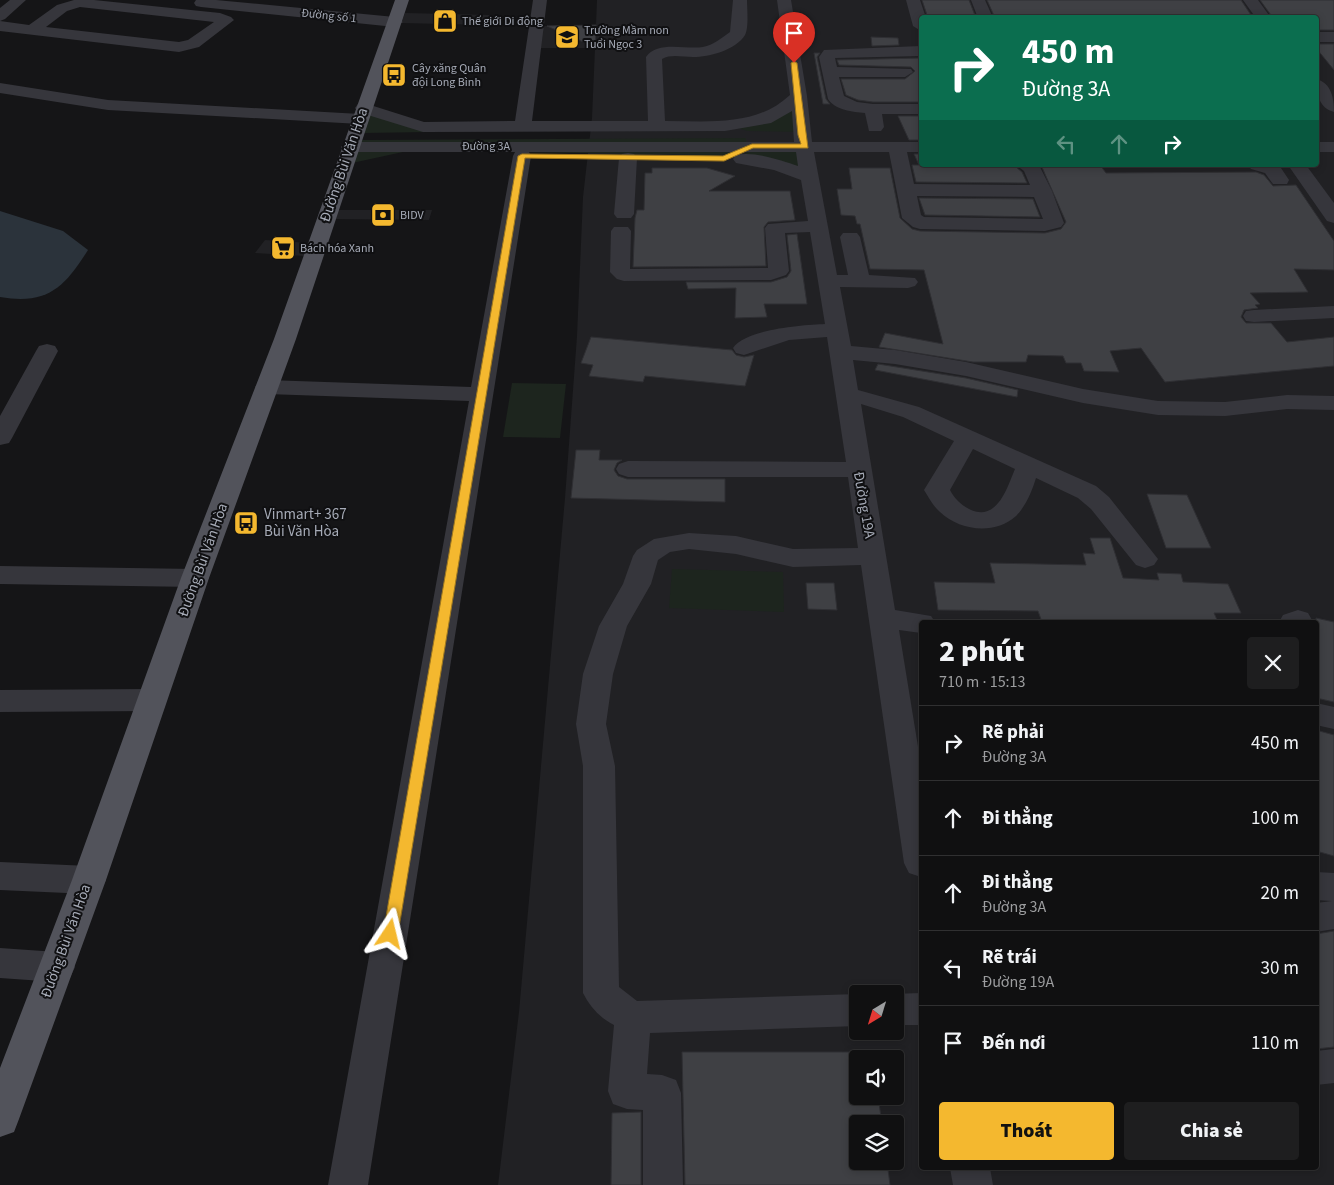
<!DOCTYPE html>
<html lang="vi">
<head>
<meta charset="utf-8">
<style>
	body { margin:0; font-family:"Source Sans 3",sans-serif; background:#1e1e1f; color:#f1f3f6; height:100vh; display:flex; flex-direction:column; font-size:19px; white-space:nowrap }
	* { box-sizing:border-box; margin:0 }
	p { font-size:16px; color:#9c9d9f }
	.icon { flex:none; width:28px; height:28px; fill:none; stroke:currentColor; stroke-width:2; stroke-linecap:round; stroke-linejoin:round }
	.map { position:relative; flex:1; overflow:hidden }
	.details { position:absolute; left:919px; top:620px; width:400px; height:550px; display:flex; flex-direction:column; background:#101011; border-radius:5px; box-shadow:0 2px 8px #0003,0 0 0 1px #303031 }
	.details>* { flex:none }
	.banner { position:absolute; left:919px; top:15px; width:400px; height:152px; border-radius:5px; box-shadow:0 2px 8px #0003,0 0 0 1px #303031; background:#0b6e4f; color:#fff; overflow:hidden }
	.needle { width:32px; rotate:218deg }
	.controls { position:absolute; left:849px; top:985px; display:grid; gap:10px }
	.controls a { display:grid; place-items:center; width:55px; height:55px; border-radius:5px; background:#101011; box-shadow:0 2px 8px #0003,0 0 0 1px #303031; font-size:25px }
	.pin { position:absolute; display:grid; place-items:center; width:42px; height:42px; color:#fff; margin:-51px -21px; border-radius:50% 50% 50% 0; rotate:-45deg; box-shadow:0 0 5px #0007 }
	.pin .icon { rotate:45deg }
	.me { position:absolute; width:55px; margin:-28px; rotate:10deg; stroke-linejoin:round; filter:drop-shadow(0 0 4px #0008) }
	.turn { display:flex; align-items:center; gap:18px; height:105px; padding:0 20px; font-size:22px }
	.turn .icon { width:65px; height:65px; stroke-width:2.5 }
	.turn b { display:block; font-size:35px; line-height:42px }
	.lanes { display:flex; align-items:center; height:48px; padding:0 20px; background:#0003; justify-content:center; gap:25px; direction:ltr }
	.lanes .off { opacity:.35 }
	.round { display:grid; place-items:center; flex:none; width:52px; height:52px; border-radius:5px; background:#1e1e1f }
	.headline { display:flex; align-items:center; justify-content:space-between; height:85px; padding:0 20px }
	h1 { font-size:30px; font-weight:800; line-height:38px }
	.primary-button { display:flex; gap:10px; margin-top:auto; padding:10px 20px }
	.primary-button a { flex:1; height:58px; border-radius:5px; background:#f4b82f; color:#111; font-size:20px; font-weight:800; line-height:58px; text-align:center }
	.primary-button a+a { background:#1e1e1f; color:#f1f3f6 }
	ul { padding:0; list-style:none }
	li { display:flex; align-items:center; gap:15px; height:75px; padding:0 20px; border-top:1px solid #303031 }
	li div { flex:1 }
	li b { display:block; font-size:19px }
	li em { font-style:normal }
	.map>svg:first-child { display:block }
</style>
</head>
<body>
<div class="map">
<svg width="1334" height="1185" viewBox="0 0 1334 1185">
	<rect width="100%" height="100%" fill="#151517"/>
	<path fill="#212124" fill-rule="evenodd" d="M597,0H1334V1185H498L519,1012L565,498L577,336L583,197L592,118L595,48H537L541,26L596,25ZM921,18H1316V165H921ZM921,622H1316V1168H921ZM858,994H895V1031H858ZM858,1059H895V1096H858ZM858,1124H895V1161H858Z
		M405,13L491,15L487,25L401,23Z
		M337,210H432L429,220L334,219Z
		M265,240L309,243L304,256L255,253Z"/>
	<path fill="#1d251e" d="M796,108L802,132L747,131L738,128C761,126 776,120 796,108Z
		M370,114L424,130L429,132L363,133Z
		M746,138V143L359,144L361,140Z
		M751,150H806L808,170L744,154Z
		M357,151L403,152L352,163Z
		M430,151L736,152L726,155Z
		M512,383L566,384L560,438L503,437Z
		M672,569L783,572L784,612L669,608Z"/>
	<path fill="#2b333b" d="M0,211L63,231L88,250C64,288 47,305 0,297Z"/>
	<path fill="#3f4044" stroke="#2f2f33" d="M922,0H969L976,18H928Z
		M987,0H1241L1253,18H995Z
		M1260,0H1334V30H1316V18H1273Z
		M596,25L595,47L547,26Z
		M871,37L898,38L899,45L872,46Z
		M1316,44H1334V70L1316,48Z
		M814,53H820L817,57L826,99L830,104H823Z
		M921,58V102H873L858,100L846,95L841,79H905L915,71L911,67L839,65L837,60Z
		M898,116H921V140H909Z
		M914,154H921V165L928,167H1016L1022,172L1027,183L916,182L912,165H919Z
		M1041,165H1100L1106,173L1256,172L1264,175L1273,186L1296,185L1334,241V270L1294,269L1308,292L1250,293L1260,304L1255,305L1258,308L1244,310L1241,317L1246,323H1271L1287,342L1334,337V366L1165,382L1141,348L1110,351L1119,372L1084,371L1081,363H1066L1063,356L1028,355L1026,362H973L879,347L885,333L943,344L924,270L870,269L860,224H857L855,216L841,215L837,189H852L849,168H890L900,218L912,229L920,231L1045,233L1061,229L1066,222Z
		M652,168H707L735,176L709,191H790L795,220L768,222L764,227L766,266L633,267L635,218L637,210H644L645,173H652Z
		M919,198L1033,199L1040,217L925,215Z
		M797,234L807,304H764L767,317L735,318L736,288L688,289L686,282H771L787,277L791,271L787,235Z
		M591,337L732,350L736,355L744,357L754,355L745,386L645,376L643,382L589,376L593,365L581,363Z
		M878,364L966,378L1018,390L1017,397L875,370Z
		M576,450H600L599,460H622L617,463L614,470L618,476L627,479H725V502L571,498Z
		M1147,494L1187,495L1211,548H1166Z
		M1090,538H1110L1123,578L1159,580L1157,573L1181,574L1183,582L1228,584L1241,613H1214L1218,622H1042L1038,611L938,610L934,582L995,583L990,563L1086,565L1083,553L1095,554Z
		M806,583H834L837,610L808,609Z
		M1316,618L1334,622V702L1316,698Z
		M1316,730L1334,735V856L1316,851Z
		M1334,931V1047L1316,1049V934Z
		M682,1052H858V1096H878L882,1124H858V1161H887L890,1185H685Z
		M641,1112V1185H611L612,1113Z"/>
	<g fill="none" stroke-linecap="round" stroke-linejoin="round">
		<path fill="#36363c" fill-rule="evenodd" d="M10,0H26L5,19L0,21V8Z
			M74,0H94L220,13L231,17L234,20L199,47L179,52L0,31V21L29,25L57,5ZM80,7L214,22L188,40L179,42L46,27L67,11Z
			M196,0H216L395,17L403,22L395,27L201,7L196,6L194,3Z
			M533,0H547L532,121H648L646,57C658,40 686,50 703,47C713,45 722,38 730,32L733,0H747C747,9 749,27 745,35C736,50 709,57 693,57C682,57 671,54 662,59L665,121C709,121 756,127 790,95L777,0H791L807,96L812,142H921V152H907L914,184L1030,185L1024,171L1016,165H1039L1052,191L1064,223L1061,227L1045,231L920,229L913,227L902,218L889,152H814L837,275H848L840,237L843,233H857L860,237L869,275L915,278L918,282L915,286L908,288L840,287L851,346L895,350L966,362L1083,389L1158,401L1225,402L1287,395L1334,396V410L1287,409L1225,416L1158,415L1083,403L966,376L895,364L853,360L858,390L919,407L1096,486L1109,497L1158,559L1154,565L1145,568L1136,565L1091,509L1078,498L1036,478C1032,491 1026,506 1016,516C995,535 960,531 940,512C933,506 929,498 924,490L954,441L903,417L861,404L895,610L931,616L935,622H921V633L899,630L921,765V877L909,873L904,863L861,565L793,567L736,554L689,549L670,552L658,560L651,584L627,626L613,674L606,724L615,766L619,987L637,1001L858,994V1026L650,1033L647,1074L662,1075L676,1080L681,1093L683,1185H643V1110L627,1109L613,1104L608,1091L614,1025C600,1018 590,1007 583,993V766L576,724L583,674L599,626L623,584L633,556L637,550L654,539L689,533L736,536L793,549L858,548L848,477H628L619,474L616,469L619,464L628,461L846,462L827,337L789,340L744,355L736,353L733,348C746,329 803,325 825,324L810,232L785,233L789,271L786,275L771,280L624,281L617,279L610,272L611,231L614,227H628L631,231L630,269L768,268L765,228L768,224L808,221L801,180L774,170L736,163L733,159L736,155C754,151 781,160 798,166L796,152H529L531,156L368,1185H328L469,401L267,394L259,392L255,387L259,382L267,380L471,387L513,156L515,152H350L344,151L341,147L344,143L350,142H794L792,111L771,123L725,131L423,132L358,112L355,108L358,104L364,103L424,122L515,121ZM917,196L1034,197L1043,219L924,217L921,215ZM973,449L1015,469C1007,488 997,523 969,509C961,505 954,498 950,490Z
			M906,0H920L926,18H921V31L913,26Z
			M971,0H985L993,18H978Z
			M1243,0H1258L1271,18H1256Z
			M1316,32H1334V42H1316Z
			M921,46V56L835,58L837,67L911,69L913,72L905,77H839L844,96L857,102L873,104H921V114H882L884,127L881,131H869L865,113C853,112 835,110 828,99L819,57L824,50Z
			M1316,79C1332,83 1334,99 1334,112C1319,108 1316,93 1316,79Z
			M0,83L108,100L360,114L366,115L369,119L366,123L360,124L108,110L0,93Z
			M1316,142H1334V152H1316Z
			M628,153L634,154L637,158L634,214L631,218H617L614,214L619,158L622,154Z
			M1248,165H1279L1289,180L1287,184H1273L1265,173L1251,169Z
			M1288,165H1306L1334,203V223L1327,221Z
			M1334,306V318L1254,322L1246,321L1243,316L1246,311L1254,310Z
			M47,344L55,346L58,351L12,438L9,443L0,445V416L36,351L39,346Z
			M0,566L195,569L205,572L209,578L205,584L195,587L0,584Z
			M1298,610L1308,613L1312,620L1311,622H1279L1283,615Z
			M152,689L163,692L167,700L163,708L152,711L0,712V690Z
			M1316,703L1334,707V729L1316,725Z
			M0,862L89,866L101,870L106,880L101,890L89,894L0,890Z
			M1316,872L1334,873V929L1316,932V903L1332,901L1316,900Z
			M0,948L57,952L70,956L75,967L70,978L57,982L0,978Z
			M921,993V1025H895V994H892Z
			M1334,1049V1083L1316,1085V1051Z
			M950,1168H990L993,1185H953Z"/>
		<path fill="#52535b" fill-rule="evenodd" d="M395,0H409L296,339L209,578L106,880L19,1119L14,1132L0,1137V1068L72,880L181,578L274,339Z"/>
	</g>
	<path fill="#f4b82f" stroke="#9f781f" d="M794,61L797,63L808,148H753L724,161L525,158L398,934L396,939L390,940L385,939L383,934L518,156L522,154L723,156L752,144H801L798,135L791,63Z"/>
	<defs>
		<symbol id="shop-square" viewBox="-11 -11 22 22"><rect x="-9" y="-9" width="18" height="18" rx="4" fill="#f4b82f" stroke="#101012"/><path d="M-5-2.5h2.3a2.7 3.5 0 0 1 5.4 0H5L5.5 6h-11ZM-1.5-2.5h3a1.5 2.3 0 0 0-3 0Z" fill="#111"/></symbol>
		<symbol id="school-square" viewBox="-11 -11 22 22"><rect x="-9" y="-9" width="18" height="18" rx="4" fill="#f4b82f" stroke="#101012"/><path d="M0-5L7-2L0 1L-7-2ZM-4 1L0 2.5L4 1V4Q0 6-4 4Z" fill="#111"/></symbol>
		<symbol id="bus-square" viewBox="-11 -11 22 22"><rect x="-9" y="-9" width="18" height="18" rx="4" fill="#f4b82f" stroke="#101012"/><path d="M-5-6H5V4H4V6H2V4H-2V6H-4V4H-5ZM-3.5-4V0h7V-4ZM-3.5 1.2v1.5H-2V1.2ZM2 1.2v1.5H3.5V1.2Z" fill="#111"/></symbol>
		<symbol id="bank-square" viewBox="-11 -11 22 22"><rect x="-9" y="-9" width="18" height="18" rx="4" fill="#f4b82f" stroke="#101012"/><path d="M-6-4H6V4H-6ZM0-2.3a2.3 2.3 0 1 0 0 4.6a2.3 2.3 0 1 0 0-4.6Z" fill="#111"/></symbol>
		<symbol id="supermarket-square" viewBox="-11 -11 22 22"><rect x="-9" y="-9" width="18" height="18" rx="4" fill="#f4b82f" stroke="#101012"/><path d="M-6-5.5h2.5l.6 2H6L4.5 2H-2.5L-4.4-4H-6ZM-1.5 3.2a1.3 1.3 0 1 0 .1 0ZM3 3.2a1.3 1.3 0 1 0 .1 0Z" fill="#111"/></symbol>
	</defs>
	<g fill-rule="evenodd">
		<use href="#shop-square" x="431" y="7" width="28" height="28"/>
		<use href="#school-square" x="553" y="23" width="28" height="28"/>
		<use href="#bus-square" x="380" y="61" width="28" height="28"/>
		<use href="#bank-square" x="369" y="201" width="28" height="28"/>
		<use href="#supermarket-square" x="269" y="234" width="28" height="28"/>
		<use href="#bus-square" x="232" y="509" width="28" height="28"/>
	</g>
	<g text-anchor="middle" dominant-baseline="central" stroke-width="4" stroke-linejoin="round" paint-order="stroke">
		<g font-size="12" fill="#a6abb7" stroke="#101012">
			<text transform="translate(329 16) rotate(6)">Đường số 1</text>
			<text x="486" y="146">Đường 3A</text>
		</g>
		<g font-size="12" fill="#a6abb7" stroke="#101012" text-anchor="start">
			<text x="462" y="21">Thế giới Di động</text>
			<text x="584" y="30">Trường Mầm non<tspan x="584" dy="14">Tuổi Ngọc 3</tspan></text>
			<text x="412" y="68">Cây xăng Quân<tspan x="412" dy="14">đội Long Bình</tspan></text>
			<text x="400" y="215">BIDV</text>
			<text x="300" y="248">Bách hóa Xanh</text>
		</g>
		<g font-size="15" fill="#a6abb7" stroke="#101012">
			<text transform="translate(344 165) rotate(-71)">Đường Bùi Văn Hòa</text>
			<text transform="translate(864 505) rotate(80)">Đường 19A</text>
			<text transform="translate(203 560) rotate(-70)">Đường Bùi Văn Hòa</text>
			<text transform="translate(66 941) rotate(-70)">Đường Bùi Văn Hòa</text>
		</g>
		<g font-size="15" fill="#a6abb7" stroke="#101012" text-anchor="start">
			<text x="264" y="514">Vinmart+ 367<tspan x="264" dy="17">Bùi Văn Hòa</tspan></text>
		</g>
	</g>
</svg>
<div class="controls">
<a><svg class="needle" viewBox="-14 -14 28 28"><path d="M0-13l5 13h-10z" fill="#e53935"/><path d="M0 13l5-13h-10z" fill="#9c9d9f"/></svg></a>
<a><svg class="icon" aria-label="sound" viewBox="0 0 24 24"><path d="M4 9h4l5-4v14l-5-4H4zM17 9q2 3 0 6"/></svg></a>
<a><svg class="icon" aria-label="layers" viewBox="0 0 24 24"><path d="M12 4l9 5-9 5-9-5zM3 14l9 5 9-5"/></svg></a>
</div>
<div class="pin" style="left:794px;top:63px;background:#d93025"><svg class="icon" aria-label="arrive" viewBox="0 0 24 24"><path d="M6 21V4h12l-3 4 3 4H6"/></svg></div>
<svg class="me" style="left:390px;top:934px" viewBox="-20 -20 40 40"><path d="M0-17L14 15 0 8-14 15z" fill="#f4b82f" stroke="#fff" stroke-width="4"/></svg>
<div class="banner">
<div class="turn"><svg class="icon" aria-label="right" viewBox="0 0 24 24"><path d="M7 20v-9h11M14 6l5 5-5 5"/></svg><div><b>450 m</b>Đường 3A</div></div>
<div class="lanes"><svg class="icon off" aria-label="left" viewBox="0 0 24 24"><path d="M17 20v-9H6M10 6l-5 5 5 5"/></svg><svg class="icon off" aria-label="ahead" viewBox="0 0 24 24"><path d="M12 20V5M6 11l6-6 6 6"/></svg><svg class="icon" aria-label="right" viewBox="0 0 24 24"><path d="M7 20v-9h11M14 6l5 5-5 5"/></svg></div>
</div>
<section class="details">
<div class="headline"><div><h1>2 phút</h1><p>710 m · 15:13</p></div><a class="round"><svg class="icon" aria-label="close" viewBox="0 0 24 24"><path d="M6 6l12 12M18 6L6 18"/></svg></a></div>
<ul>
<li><svg class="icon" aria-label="right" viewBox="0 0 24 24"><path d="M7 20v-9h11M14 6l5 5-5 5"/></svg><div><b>Rẽ phải</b><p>Đường 3A</p></div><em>450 m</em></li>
<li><svg class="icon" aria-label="ahead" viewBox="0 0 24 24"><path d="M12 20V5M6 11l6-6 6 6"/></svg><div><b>Đi thẳng</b></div><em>100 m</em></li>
<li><svg class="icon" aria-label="ahead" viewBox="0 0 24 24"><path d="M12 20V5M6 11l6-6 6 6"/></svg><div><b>Đi thẳng</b><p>Đường 3A</p></div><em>20 m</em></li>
<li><svg class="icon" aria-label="left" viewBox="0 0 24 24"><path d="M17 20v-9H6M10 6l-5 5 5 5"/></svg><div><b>Rẽ trái</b><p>Đường 19A</p></div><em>30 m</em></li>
<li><svg class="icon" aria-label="arrive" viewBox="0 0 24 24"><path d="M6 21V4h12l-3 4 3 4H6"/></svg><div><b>Đến nơi</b></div><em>110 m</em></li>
</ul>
<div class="primary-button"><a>Thoát</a><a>Chia sẻ</a></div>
</section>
</div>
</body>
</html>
